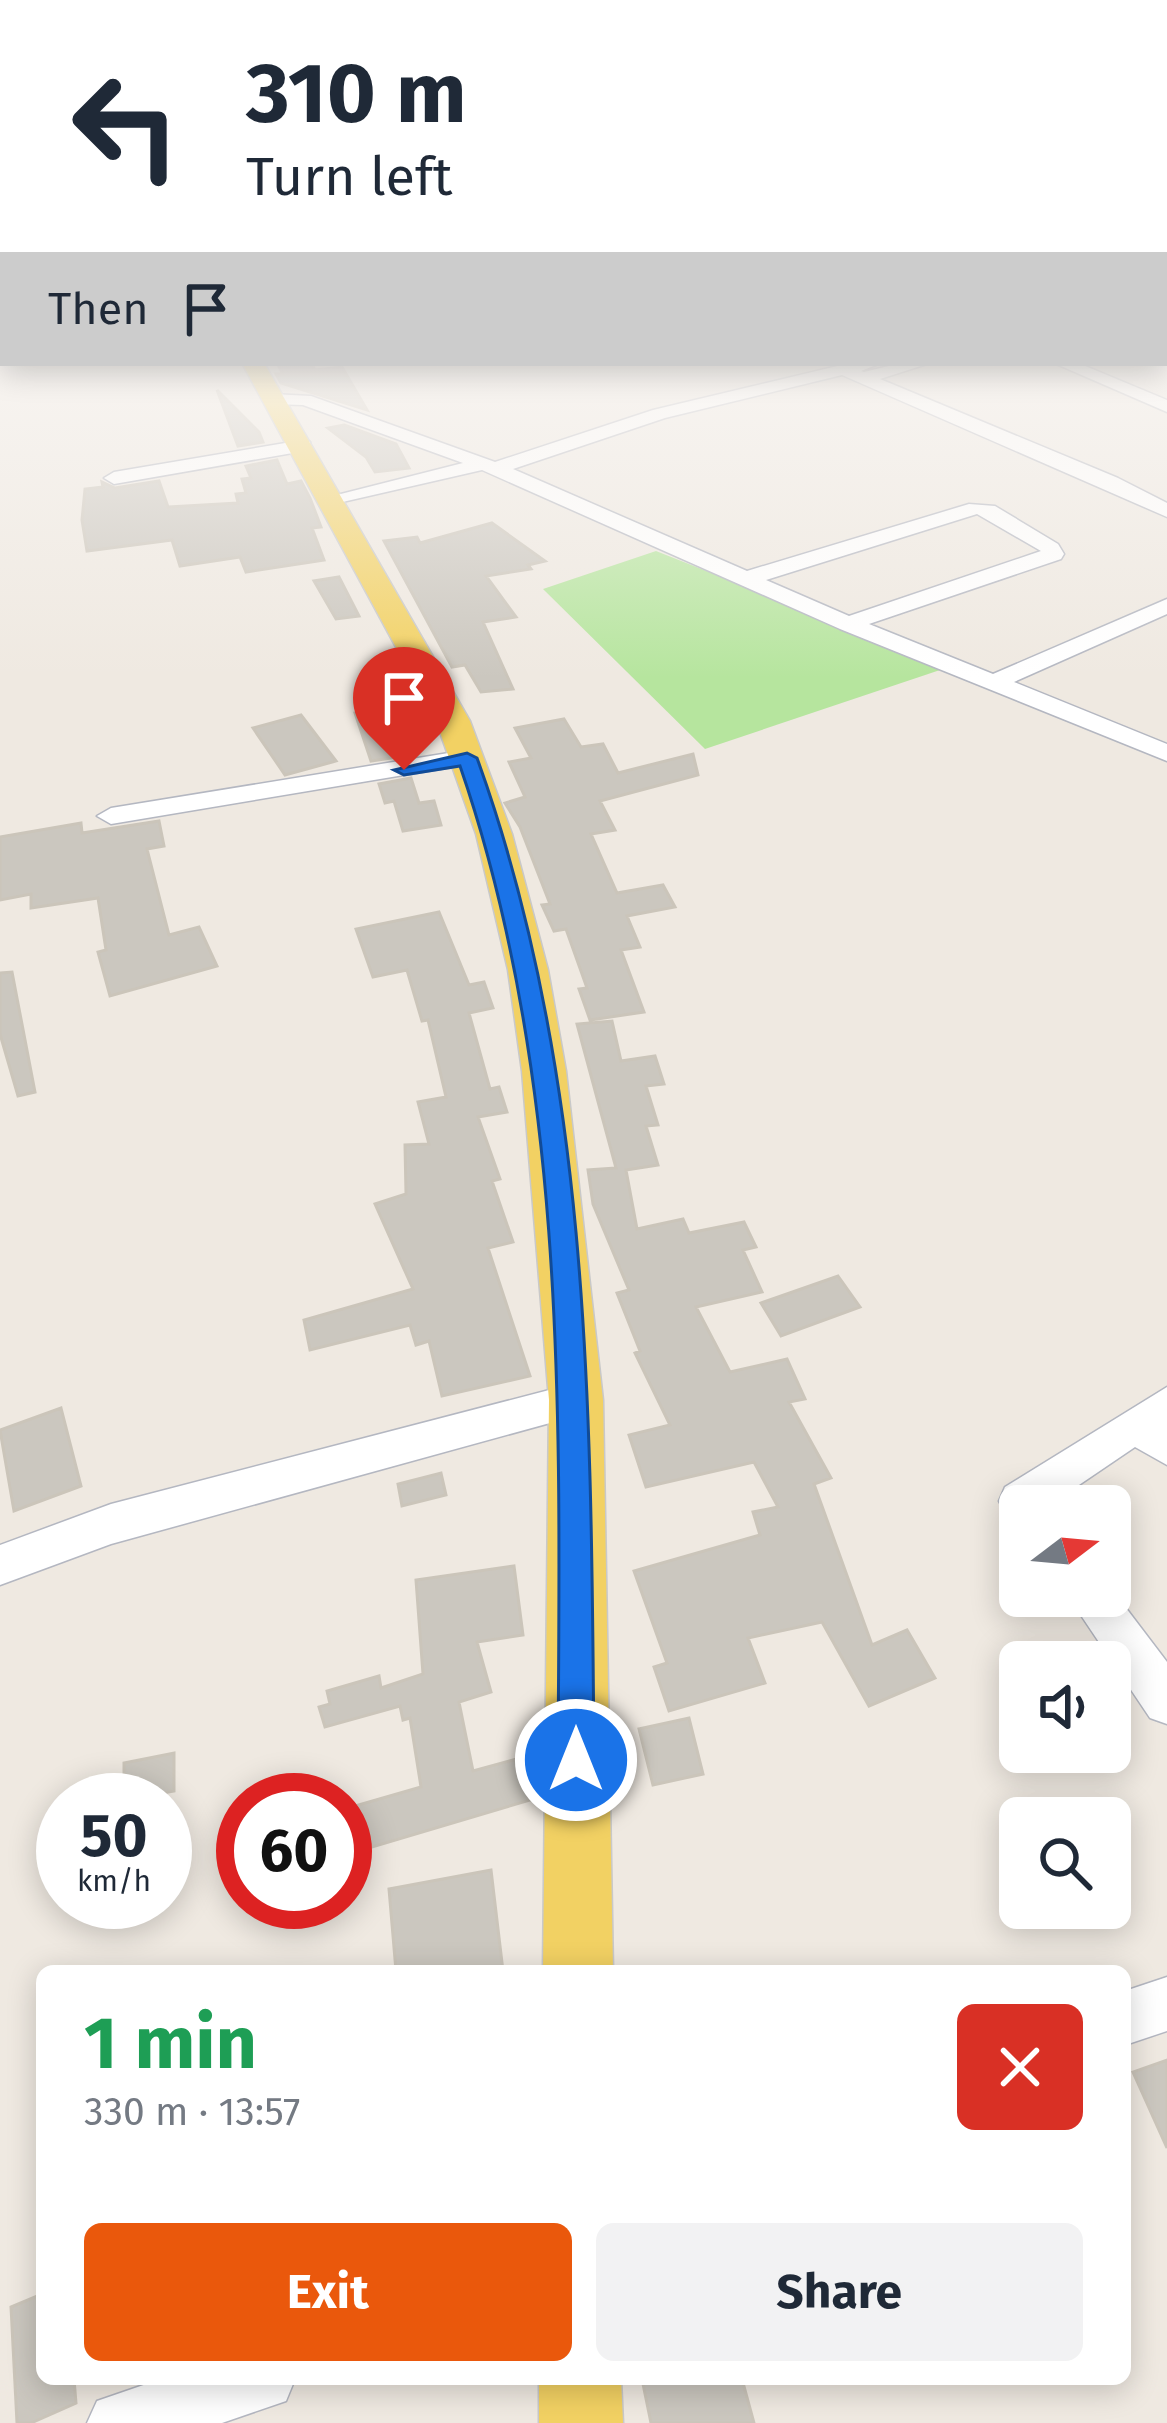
<!DOCTYPE html>
<html lang="en">
<head>
<meta charset="utf-8">
<style>
	body { margin:0; font-family:"Fira Sans",sans-serif; background:#f2f2f3; color:#1f2937; height:100vh; display:flex; flex-direction:column; font-size:45px; white-space:nowrap }
	* { box-sizing:border-box; margin:0 }
	p { font-size:39px; color:#747a83 }
	.icon { flex:none; width:66px; height:66px; fill:none; stroke:currentColor; stroke-width:2; stroke-linecap:round; stroke-linejoin:round }
	.map { position:relative; flex:1; overflow:hidden }
	.drawer { position:absolute; left:36px; top:1965px; width:1095px; height:420px; display:flex; flex-direction:column; background:#fff; border-radius:18px; box-shadow:0 6px 30px #0003 }
	.drawer>* { flex:none }
	.guide { position:absolute; left:0px; top:0px; width:1167px; height:366px; box-shadow:0 6px 30px #0003; background:#fff; color:#1f2937; overflow:hidden }
	.needle { width:78px; rotate:74deg }
	.buttons { position:absolute; left:999px; top:1485px; display:grid; gap:24px }
	.buttons a { display:grid; place-items:center; width:132px; height:132px; border-radius:18px; background:#fff; box-shadow:0 6px 30px #0003; font-size:60px }
	.speed { position:absolute; left:36px; top:1773px; display:flex; gap:24px; font-size:60px; font-weight:700; text-align:center }
	.speed>* { display:grid; place-content:center; width:156px; height:156px; border-radius:50%; background:#fff; box-shadow:0 6px 30px #0003; line-height:1 }
	.speed small { font-size:30px; font-weight:400 }
	.speed .limit { border:18px solid #d22; background:#fff; color:#111 }
	.pin { position:absolute; display:grid; place-items:center; width:102px; height:102px; color:#fff; margin:-123px -51px; border-radius:50% 50% 50% 0; rotate:-45deg; box-shadow:0 0 12px #0007 }
	.pin .icon { rotate:45deg }
	.me { position:absolute; width:132px; margin:-66px; rotate:0deg; stroke-linejoin:round; filter:drop-shadow(0 0 9px #0008) }
	.turn { display:flex; align-items:center; gap:42px; height:252px; padding:0 48px; font-size:54px }
	.turn .icon { width:156px; height:156px; stroke-width:2.5 }
	.turn b { display:block; font-size:84px; line-height:102px }
	.then { display:flex; align-items:center; height:114px; padding:0 48px; background:#0003; gap:24px; font-size:45px }
	.round { display:grid; place-items:center; flex:none; width:126px; height:126px; border-radius:18px; background:#f2f2f3 }
	.head { display:flex; align-items:center; justify-content:space-between; height:204px; padding:0 48px }
	h1 { font-size:72px; font-weight:700; line-height:90px; color:#1e9e55 }
	.action { display:flex; gap:24px; margin-top:auto; padding:24px 48px }
	.action a { flex:1; height:138px; border-radius:18px; background:#ea580c; color:#fff; font-size:48px; font-weight:700; line-height:138px; text-align:center }
	.action a+a { background:#f2f2f3; color:#1f2937 }
	.map>svg:first-child { display:block }
</style>
</head>
<body>
<div class="map">
<svg width="1167" height="2423" viewBox="0 0 1167 2423">
	<rect width="100%" height="100%" fill="#efe9e1"/>
	<path fill="#b6e59e" d="M656,551L949,667L705,749L543,589Z"/>
	<path fill="#cbc7bf" stroke="#cbc5ba" stroke-width="3" d="M277,363H311L315,370L342,367L367,410L281,383L276,374H283Z
		M217,390L259,432L263,442L238,446Z
		M344,425L396,444L409,468L375,472L366,457L328,428Z
		M277,460L287,484L301,481L310,498L321,527L312,528L324,560L246,572L240,557L180,566L172,540L87,551L82,520L85,489L103,487L102,482L115,488L159,481L168,507L238,503L236,494L246,493L242,479L251,478L246,466Z
		M492,523L545,561L528,565L531,569L486,576L516,617L483,622L513,689L481,692L465,665L452,667L384,541L417,537L420,543Z
		M339,577L359,616L336,619L314,581Z
		M387,708L404,756L371,761L355,713Z
		M301,715L336,761L285,775L253,728Z
		M564,719L581,747L603,744L618,773L693,754L698,775L600,801L615,830L591,834L617,893L663,885L675,907L627,916L640,947L621,950L644,1012L590,1020L579,989L587,988L566,929L554,931L542,905L550,904L520,827L505,803L525,797L509,762L531,758L515,728Z
		M411,778L419,803L434,801L441,825L403,831L394,801L385,803L379,784Z
		M159,821L164,846L147,849L169,935L199,927L217,966L110,996L98,952L106,950L98,898L31,908V894L0,900V837L81,823L82,833Z
		M439,912L469,985L484,982L493,1008L469,1013L490,1089L499,1087L507,1112L478,1117L500,1179L492,1181L513,1242L488,1248L530,1376L442,1396L429,1341L416,1345L410,1325L310,1350L304,1320L413,1289L375,1204L406,1194L405,1145L429,1144L418,1102L446,1097L428,1020L422,1021L407,970L373,977L356,929Z
		M12,972L35,1092L18,1096L0,1034V973Z
		M612,1021L621,1061L655,1056L664,1084L646,1086L658,1125L646,1126L658,1165L626,1170L637,1229L683,1219L689,1233L744,1222L756,1247L743,1250L762,1292L696,1307L730,1372L787,1359L805,1399L789,1402L831,1478L814,1484L872,1645L907,1630L935,1678L869,1706L822,1622L748,1638L765,1683L669,1711L654,1667L667,1663L634,1571L760,1535L753,1512L778,1507L754,1462L646,1487L629,1435L670,1425L635,1353L640,1351L617,1293L629,1290L593,1204L588,1170L616,1168L577,1024Z
		M838,1276L860,1307L781,1336L761,1303Z
		M61,1408L81,1486L14,1511L0,1430Z
		M441,1473L446,1495L402,1506L398,1484Z
		M514,1566L523,1635L477,1642L491,1692L459,1702L473,1771L520,1758L530,1800L345,1855V1809L421,1787L410,1718L403,1720L400,1706L325,1727L319,1707L330,1704L327,1691L379,1676L381,1688L423,1674L416,1580Z
		M689,1718L703,1774L653,1785L639,1729Z
		M174,1753V1791L124,1800V1763Z
		M491,1870L503,1971H396L389,1889Z
		M1167,2060V2148L1133,2072Z
		M42,2294V2379H74L76,2403L31,2423H17L11,2307Z
		M642,2379H742L754,2423H651Z"/>
	<g fill="none" stroke-linecap="round" stroke-linejoin="round">
		<defs>
			<path id="minor" d="M850,363H881L861,371L864,372L901,363H930L880,379L1118,478L1167,503V517L842,375L665,418L513,469L747,571L969,504L995,506L1058,544L1064,554L1061,559L869,624L993,674L1167,599V614L1014,682L1167,744V761L840,629L482,470L325,506V498L463,463L303,405L272,404L263,399L272,394L311,396L495,462L653,410ZM977,514L1041,551L849,616L766,580Z
				M1054,363H1078L1167,400V412Z
				M303,440L310,442V450L114,484L104,478L114,472Z
				M467,750L476,753L480,758L476,763L111,824L97,816L111,808Z
				M576,1383L590,1388L596,1400L590,1412L111,1544L0,1585V1545L111,1504Z
				M1167,1387V1465L1135,1447L1048,1506H1020V1524L1009,1520L999,1501L1005,1487Z
				M1110,1587L1167,1662V1724L1150,1718L1068,1596H1110Z
				M1167,1977V2031L1125,2045V1991Z
				M161,2379H295L286,2401L222,2423H87L97,2401Z"/>
			<path id="major" d="M242,363H264L470,721L512,834L548,970L566,1071L603,1400L613,1971H543L549,1400L522,1071L508,970L476,834L436,721Z
				M539,2379H621L623,2423H539Z"/>
		</defs>
		<use href="#minor" stroke="#b4b7c1" stroke-width="3"/>
		<use href="#major" stroke="#c9c9c9" stroke-width="3"/>
		<use href="#minor" fill="#fff" fill-rule="evenodd"/>
		<use href="#major" fill="#f2d163" fill-rule="evenodd"/>
	</g>
	<linearGradient id="sky" x2="0" y2="1"><stop stop-color="#7abfeb"/><stop offset="0.5" stop-color="#f8f5f2"/><stop offset="1" stop-color="#f8f5f2" stop-opacity="0"/></linearGradient>
	<rect width="1167" height="678" fill="url(#sky)"/>
	<path fill="#1a73e8" stroke="#114b97" stroke-width="3" d="M467,753L477,758C593,1078 591,1425 594,1760L589,1773L576,1778L563,1773L558,1760C560,1431 569,1081 460,766L404,775L394,770Z"/>
</svg>
<div class="buttons">
<a><svg class="needle" viewBox="-14 -14 28 28"><path d="M0-13l5 13h-10z" fill="#e53935"/><path d="M0 13l5-13h-10z" fill="#747a83"/></svg></a>
<a><svg class="icon" aria-label="sound" viewBox="0 0 24 24"><path d="M4 9h4l5-4v14l-5-4H4zM17 9q2 3 0 6"/></svg></a>
<a><svg class="icon" aria-label="search" viewBox="0 0 24 24"><circle cx="10" cy="10" r="6"/><path d="M15 15l6 6"/></svg></a>
</div>
<div class="speed"><div>50<small>km/h</small></div><div class="limit">60</div></div>
<div class="pin" style="left:404px;top:770px;background:#d93025"><svg class="icon" aria-label="arrive" viewBox="0 0 24 24"><path d="M6 21V4h12l-3 4 3 4H6"/></svg></div>
<svg class="me" style="left:576px;top:1760px" viewBox="-20 -20 40 40"><circle r="17" fill="#1a73e8" stroke="#fff" stroke-width="3"/><path d="M0-11L8 9 0 5-8 9z" fill="#fff"/></svg>
<div class="guide">
<div class="turn"><svg class="icon" aria-label="left" viewBox="0 0 24 24"><path d="M17 20v-9H6M10 6l-5 5 5 5"/></svg><div><b>310 m</b>Turn left</div></div>
<div class="then">Then<svg class="icon" aria-label="arrive" viewBox="0 0 24 24"><path d="M6 21V4h12l-3 4 3 4H6"/></svg></div>
</div>
<section class="drawer">
<div class="head"><div><h1>1 min</h1><p>330 m · 13:57</p></div><a class="round" style="background:#d93025;color:#fff"><svg class="icon" aria-label="close" viewBox="0 0 24 24"><path d="M6 6l12 12M18 6L6 18"/></svg></a></div>
<div class="action"><a>Exit</a><a>Share</a></div>
</section>
</div>
</body>
</html>
